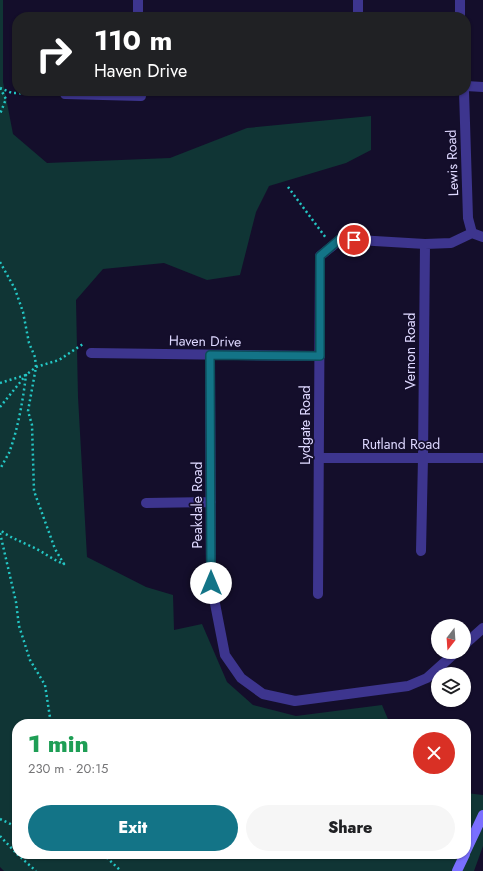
<!DOCTYPE html>
<html lang="en">
<head>
<meta charset="utf-8">
<style>
	body { margin:0; font-family:Jost,sans-serif; background:#f6f6f6; color:#202124; height:100vh; display:flex; flex-direction:column; font-size:15px; white-space:nowrap }
	* { box-sizing:border-box; margin:0 }
	p { font-size:13px; color:#757577 }
	.icon { flex:none; width:22px; height:22px; fill:none; stroke:currentColor; stroke-width:2; stroke-linecap:round; stroke-linejoin:round }
	.map { position:relative; flex:1; overflow:hidden }
	.panel { position:absolute; left:12px; top:719px; width:459px; height:140px; display:flex; flex-direction:column; background:#fff; border-radius:16px; box-shadow:0 1px 3px #0004 }
	.panel>* { flex:none }
	.banner { position:absolute; left:12px; top:12px; width:459px; height:84px; border-radius:16px; box-shadow:0 1px 3px #0004; background:#202124; color:#fff; overflow:hidden }
	.needle { width:26px; rotate:197deg }
	.buttons { position:absolute; left:431px; top:619px; display:grid; gap:8px }
	.buttons a { display:grid; place-items:center; width:40px; height:40px; border-radius:50%; background:#fff; box-shadow:0 1px 3px #0004; font-size:20px }
	.pin { position:absolute; display:grid; place-items:center; width:34px; height:34px; color:#fff; margin:-17px; border:2px solid #fff; border-radius:50%; box-shadow:0 1px 4px #0007 }
	.me { position:absolute; width:44px; margin:-22px; rotate:0deg; stroke-linejoin:round; filter:drop-shadow(0 0 3px #0008) }
	.turn { display:flex; align-items:center; gap:14px; height:84px; padding:0 16px; font-size:18px }
	.turn .icon { width:52px; height:52px; stroke-width:2.5 }
	.turn b { display:block; font-size:28px; line-height:34px }
	.round { display:grid; place-items:center; flex:none; width:42px; height:42px; border-radius:21px; background:#f6f6f6 }
	.overview { display:flex; align-items:center; justify-content:space-between; height:68px; padding:0 16px }
	h1 { font-size:24px; font-weight:800; line-height:30px; color:#1e9e55 }
	.action { display:flex; gap:8px; margin-top:auto; padding:8px 16px }
	.action a { flex:1; height:46px; border-radius:24px; background:#137487; color:#fff; font-size:16px; font-weight:800; line-height:46px; text-align:center }
	.action a+a { background:#f6f6f6; color:#202124 }
	.map>svg:first-child { display:block }
</style>
</head>
<body>
<div class="map">
<svg width="483" height="871" viewBox="0 0 483 871">
	<rect width="100%" height="100%" fill="#140e2b"/>
	<path fill="#103535" d="M0,0H3V82L13,134L47,163L170,158L247,128L371,116V150L346,163L269,186L256,212L240,275L207,280L164,263L103,269L76,300L78,397L87,557L146,587L173,595L174,630L202,624L227,682L253,705L296,716L382,705L390,724H17V854H466V793L483,795V846L474,871H4L0,867Z"/>
	<g fill="none" stroke-linecap="round" stroke-linejoin="round">
		<path stroke="#24c7c5" stroke-width="2.5" stroke-dasharray="2 3" stroke-linecap="butt" d="M0,88L12,93L54,94
			M0,88L6,99L0,114
			M288,187L326,238
			M0,262L15,289L23,312L29,343L35,357L36,367L28,411L32,425L34,491L55,549L64,564C51,559 41,550 28,545C18,540 9,537 0,530
			M0,383L26,375L36,367L59,360L83,344
			M0,407L26,375C23,400 18,429 9,453C6,458 3,464 0,469
			M0,533L16,602L19,626L30,660L45,685L51,724
			M0,819L17,827
			M0,836L17,854
			M17,854L36,871
			M98,854L105,857
			M103,854L121,871"/>
		<path stroke="#3d358e" stroke-width="10" d="M138,0V17
			M358,0V17
			M460,0V17
			M466,86L483,87
			M464,91L468,218L472,233
			M65,94L141,96L140,91
			M472,233L483,237
			M91,353L320,356
			M210,355L211,583L225,655L241,678L263,694L295,701L408,686L427,678L456,652
			M319,458H483
			M146,503L211,502
			M421,551L423,458L425,244
			M318,594L320,256L341,239L425,244L451,243L472,233
			M464,645L483,628"/>
		<path stroke="#7a6fff" stroke-width="10" d="M466,851L483,815
			M457,871L465,854"/>
	</g>
	<g fill="none" stroke-linecap="round" stroke-linejoin="round">
		<defs>
			<path id="route" d="M211,583L210,355L320,356V256L340,239L354,240"/>
		</defs>
		<use href="#route" stroke="#0c4b58" stroke-width="10"/>
		<use href="#route" stroke="#137487" stroke-width="7"/>
	</g>
	<g text-anchor="middle" dominant-baseline="central" stroke-width="3.5" stroke-linejoin="round" paint-order="stroke">
		<g font-size="14" fill="#ded8ff" stroke="#140e2b">
			<text transform="translate(452 163) rotate(-92)">Lewis Road</text>
			<text transform="translate(205 341) rotate(1)">Haven Drive</text>
			<text transform="translate(410 351) rotate(-90)">Vernon Road</text>
			<text transform="translate(305 425) rotate(-90)">Lydgate Road</text>
			<text x="401" y="444">Rutland Road</text>
			<text transform="translate(197 505) rotate(-90)">Peakdale Road</text>
		</g>
	</g>
</svg>
<div class="buttons">
<a><svg class="needle" viewBox="-14 -14 28 28"><path d="M0-13l5 13h-10z" fill="#e53935"/><path d="M0 13l5-13h-10z" fill="#757577"/></svg></a>
<a><svg class="icon" aria-label="layers" viewBox="0 0 24 24"><path d="M12 4l9 5-9 5-9-5zM3 14l9 5 9-5"/></svg></a>
</div>
<div class="pin" style="left:354px;top:240px;background:#d93025"><svg class="icon" aria-label="arrive" viewBox="0 0 24 24"><path d="M6 21V4h12l-3 4 3 4H6"/></svg></div>
<svg class="me" style="left:211px;top:583px" viewBox="-20 -20 40 40"><circle r="19" fill="#fff"/><path d="M0-13L10 11 0 6-10 11z" fill="#137487"/></svg>
<div class="banner">
<div class="turn"><svg class="icon" aria-label="right" viewBox="0 0 24 24"><path d="M7 20v-9h11M14 6l5 5-5 5"/></svg><div><b>110 m</b>Haven Drive</div></div>
</div>
<section class="panel">
<div class="overview"><div><h1>1 min</h1><p>230 m · 20:15</p></div><a class="round" style="background:#d93025;color:#fff"><svg class="icon" aria-label="close" viewBox="0 0 24 24"><path d="M6 6l12 12M18 6L6 18"/></svg></a></div>
<div class="action"><a>Exit</a><a>Share</a></div>
</section>
</div>
</body>
</html>
